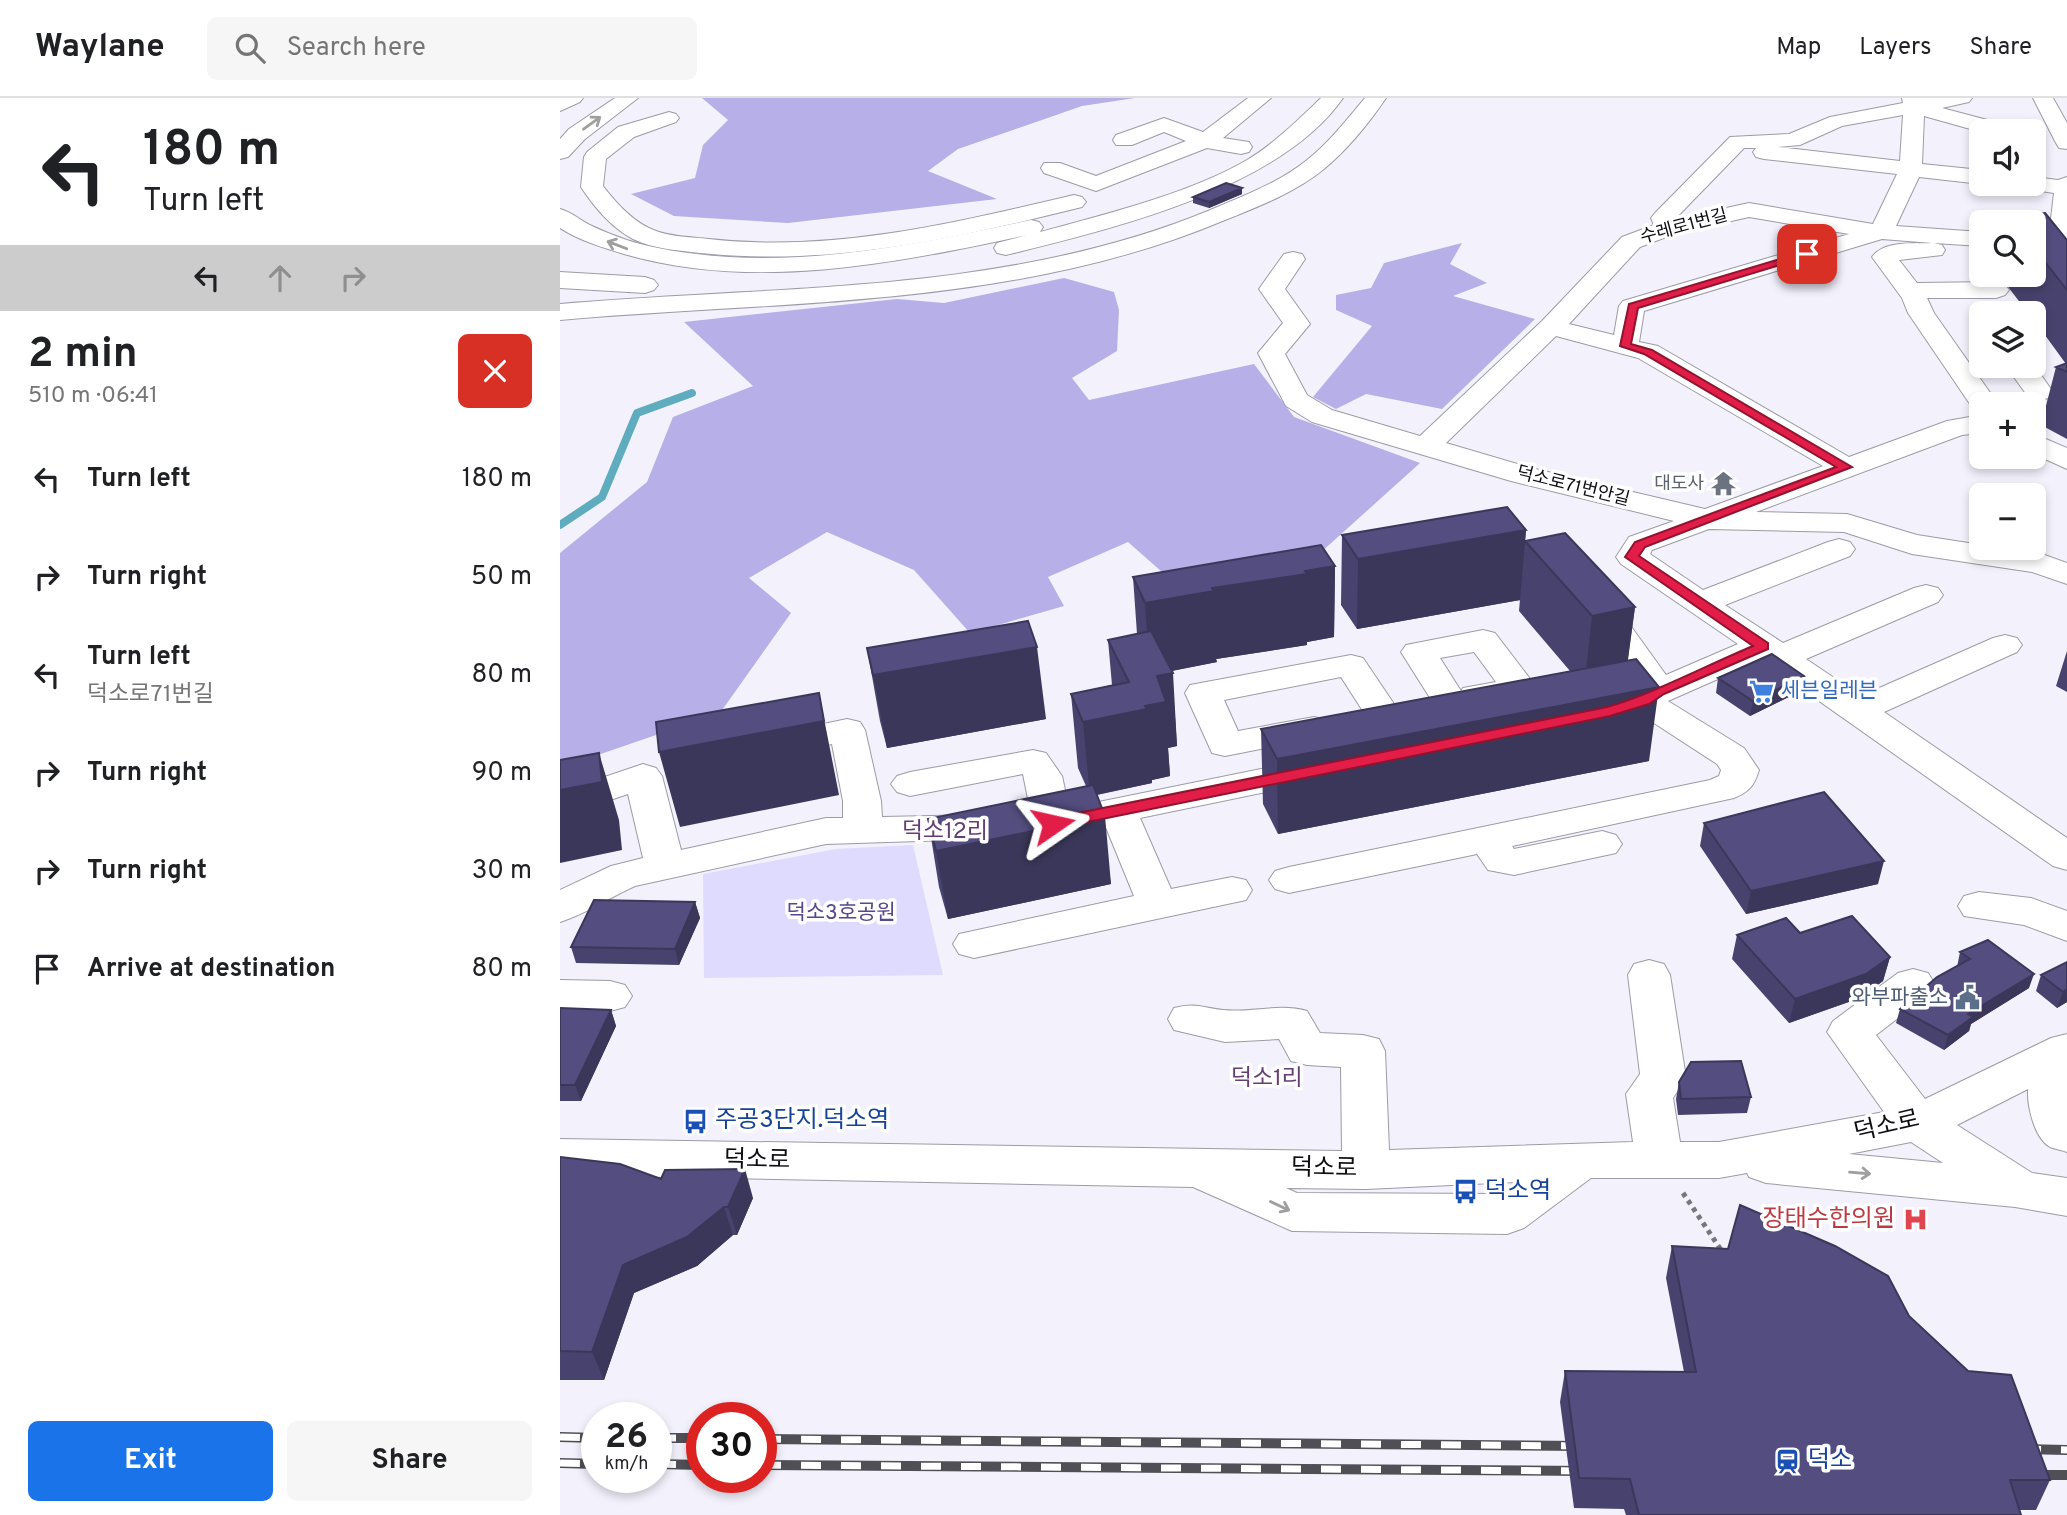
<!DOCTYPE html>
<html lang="en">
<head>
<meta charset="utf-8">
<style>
	body { margin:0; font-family:Overpass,"Noto Sans KR",sans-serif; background:#f6f6f6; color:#202124; height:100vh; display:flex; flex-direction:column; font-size:26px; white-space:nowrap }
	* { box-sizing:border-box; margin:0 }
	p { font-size:23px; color:#757577 }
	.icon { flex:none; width:38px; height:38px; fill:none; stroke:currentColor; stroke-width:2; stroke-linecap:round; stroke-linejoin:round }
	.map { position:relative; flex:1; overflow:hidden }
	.drawer { display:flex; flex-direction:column; background:#fff; width:560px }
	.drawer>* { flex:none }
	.top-card { background:#fff; color:#202124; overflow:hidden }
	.fabs { position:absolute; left:1409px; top:21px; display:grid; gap:14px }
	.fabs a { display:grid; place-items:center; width:77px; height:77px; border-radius:10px; background:#fff; box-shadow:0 4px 10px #0003; font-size:35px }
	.speed { position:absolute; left:21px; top:1304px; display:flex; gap:14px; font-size:35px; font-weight:700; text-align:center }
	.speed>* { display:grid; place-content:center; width:91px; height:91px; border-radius:50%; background:#fff; box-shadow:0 4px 10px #0003; line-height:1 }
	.speed small { font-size:18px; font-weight:400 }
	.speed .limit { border:10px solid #d22; background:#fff; color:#111 }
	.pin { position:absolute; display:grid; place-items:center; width:60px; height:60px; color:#fff; margin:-30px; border-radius:14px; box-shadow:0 4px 10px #0006 }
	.me { position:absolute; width:77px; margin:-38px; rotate:79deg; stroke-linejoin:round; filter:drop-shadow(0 0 5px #0008) }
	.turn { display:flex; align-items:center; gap:24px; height:147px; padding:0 28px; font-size:32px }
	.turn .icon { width:91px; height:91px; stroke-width:2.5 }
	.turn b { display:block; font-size:49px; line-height:60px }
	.lanes { display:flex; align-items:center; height:66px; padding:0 28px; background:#0003; justify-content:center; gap:35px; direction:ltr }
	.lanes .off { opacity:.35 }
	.round { display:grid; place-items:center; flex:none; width:74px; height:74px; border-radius:10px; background:#f6f6f6 }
	.head { display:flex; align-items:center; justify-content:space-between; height:119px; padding:0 28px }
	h1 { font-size:42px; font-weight:700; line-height:52px }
	.cta { display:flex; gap:14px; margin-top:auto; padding:14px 28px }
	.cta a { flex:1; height:80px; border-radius:10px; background:#1a73e8; color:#fff; font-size:28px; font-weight:700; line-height:80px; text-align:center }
	.cta a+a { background:#f6f6f6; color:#202124 }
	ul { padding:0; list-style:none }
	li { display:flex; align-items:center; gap:21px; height:98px; padding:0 28px }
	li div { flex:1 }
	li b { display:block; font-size:26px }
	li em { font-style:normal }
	header { display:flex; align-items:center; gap:42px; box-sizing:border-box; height:98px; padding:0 35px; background:#fff; border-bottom:2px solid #e0e0e0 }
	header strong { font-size:33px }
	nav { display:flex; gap:38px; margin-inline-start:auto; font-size:24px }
	.search { width:490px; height:63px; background:#f6f6f6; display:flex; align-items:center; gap:18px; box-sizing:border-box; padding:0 24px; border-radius:10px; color:#757577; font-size:26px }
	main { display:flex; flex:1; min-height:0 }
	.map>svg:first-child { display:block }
</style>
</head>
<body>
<header>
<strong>Waylane</strong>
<div class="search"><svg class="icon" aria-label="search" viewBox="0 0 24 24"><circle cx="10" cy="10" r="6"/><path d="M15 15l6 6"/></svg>Search here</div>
<nav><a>Map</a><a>Layers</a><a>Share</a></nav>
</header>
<main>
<section class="drawer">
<div class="top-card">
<div class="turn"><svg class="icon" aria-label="left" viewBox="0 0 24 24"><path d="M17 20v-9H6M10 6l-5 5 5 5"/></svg><div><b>180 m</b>Turn left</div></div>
<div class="lanes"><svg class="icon" aria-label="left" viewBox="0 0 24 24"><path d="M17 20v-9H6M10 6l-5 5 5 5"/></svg><svg class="icon off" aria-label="ahead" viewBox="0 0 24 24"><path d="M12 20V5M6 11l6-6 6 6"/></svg><svg class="icon off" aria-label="right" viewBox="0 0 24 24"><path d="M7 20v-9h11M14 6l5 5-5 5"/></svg></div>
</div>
<div class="head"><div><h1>2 min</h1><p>510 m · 06:41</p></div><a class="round" style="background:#d93025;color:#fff"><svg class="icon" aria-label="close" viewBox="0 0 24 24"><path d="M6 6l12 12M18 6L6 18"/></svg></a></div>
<ul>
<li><svg class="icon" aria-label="left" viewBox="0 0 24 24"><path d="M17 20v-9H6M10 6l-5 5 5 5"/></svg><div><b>Turn left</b></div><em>180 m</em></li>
<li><svg class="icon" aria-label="right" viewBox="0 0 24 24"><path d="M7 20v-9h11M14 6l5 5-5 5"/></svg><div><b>Turn right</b></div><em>50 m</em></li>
<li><svg class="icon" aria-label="left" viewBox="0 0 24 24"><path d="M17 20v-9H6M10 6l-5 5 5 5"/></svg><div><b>Turn left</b><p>덕소로71번길</p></div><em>80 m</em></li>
<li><svg class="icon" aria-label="right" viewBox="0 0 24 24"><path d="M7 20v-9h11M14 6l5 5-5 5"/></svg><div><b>Turn right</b></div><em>90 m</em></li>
<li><svg class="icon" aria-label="right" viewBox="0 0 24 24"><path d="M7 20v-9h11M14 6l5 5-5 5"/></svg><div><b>Turn right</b></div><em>30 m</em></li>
<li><svg class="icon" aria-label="arrive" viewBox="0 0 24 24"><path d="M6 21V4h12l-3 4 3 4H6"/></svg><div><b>Arrive at destination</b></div><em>80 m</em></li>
</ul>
<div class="cta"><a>Exit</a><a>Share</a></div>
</section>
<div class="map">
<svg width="1507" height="1417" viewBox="0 0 1507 1417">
	<rect width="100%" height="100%" fill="#f2f1fc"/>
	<path fill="#dedbfe" d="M353,747L383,877L144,880L143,776L276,751Z"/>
	<path fill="#b6afe8" d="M142,0H575L522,8L398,51L368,73L437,101L228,125L114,118L71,96L135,80L143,47L168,22Z
		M902,145L890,166L927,185L893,198L975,221L882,311L806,296L776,311L753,299L812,228L776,212V197L811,190L824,165Z
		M504,180L554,194L559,212L557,253L512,280L529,302L694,266L734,319L860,365L759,456L610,481L568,444L488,479L504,508L410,535L354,472L267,434L189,480L231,515L160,615L0,670V455L87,384L113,319L193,288L124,224L337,201L384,205Z"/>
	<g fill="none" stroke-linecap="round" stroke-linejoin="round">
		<path stroke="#5eacbd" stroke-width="8" d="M0,427L42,399L77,315L132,295"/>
		<defs>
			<path id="minor" d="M688,0H711L663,40L689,44L692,49L689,54L681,56L647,50L536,93L484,75L481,70L484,65H500L536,78L626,43L604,34L572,47H556L553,42L556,37L604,20L643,34Z
				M1342,0H1412L1409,4L1382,10L1450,28L1453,33L1421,34L1364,18L1362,66L1421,72V86L1359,79L1336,128L1421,134V148L1374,145L1382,147L1385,152L1382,157L1339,162L1357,185L1436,184L1445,187L1449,192L1445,197L1436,200H1367L1374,215L1438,306H1421V314L1414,312L1348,215L1342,200L1312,159C1324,142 1353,146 1372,145L1322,141L1084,213L1079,244L1098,248L1289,359L1387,323L1421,317V335L1402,337L1196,414L1287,416L1357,437L1421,447V450L1479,455L1507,465V486L1472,474L1352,456L1284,434L1149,431L1092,452L1090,456L1143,492L1268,444L1279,441L1290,444L1295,451L1290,458L1165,507L1223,545L1354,490L1366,487L1378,490L1383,497L1378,504L1246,561L1301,598L1433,540L1445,537L1457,540L1462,547L1457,554L1324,614L1507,740V772L1493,768L1201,562L1108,603L1184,650L1199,672C1194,688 1190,693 1174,700L952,748L954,751L1042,733L1056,737L1062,746L1056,755L954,777L928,772L917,756L729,795L715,791L709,782L715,773L729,769L1150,682L1159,678L1161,672L1157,666L1080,616L1051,624L1038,621L1033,613C1043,599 1065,600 1079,590L1023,509L1028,502L1040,499L1052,502L1106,577L1178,546L1061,466L1056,459L1069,439L1114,423L951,383L752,324L726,308L698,255L723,225L699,191L724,156L733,154L742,156L745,161L725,191L750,226L725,256L747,297L772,312L860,338L982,223L1062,139L1094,127L1091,120L1095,115L1170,39L1229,36L1270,19L1343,5ZM1343,17L1340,63L1218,49L1240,47L1282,28ZM1184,50H1196L1193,54L1196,59L1204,61L1337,76L1313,126L1189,105L1115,121ZM1189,119L1289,136L1063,203L1059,208L1054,237L1009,226L1080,149L1114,136ZM996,238L1078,260L1263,368L1145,411L971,370L886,345Z
				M1473,0H1493L1507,25V51L1499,50L1496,45Z
				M109,14L116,16L119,20L116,24L74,39L46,61L43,88C57,106 74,125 96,133C112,139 132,139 149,141C273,155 394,125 514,97L522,99L526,104L522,109C397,140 270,169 140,155C118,152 93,151 73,141C52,130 34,109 21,89L24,59L27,54L58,29Z
				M1474,79L1498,82L1507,79V152L1491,151L1488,146L1494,95L1466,91L1463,86H1474Z
				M1474,267L1493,294L1489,300L1479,302L1469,300L1446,268Z
				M1474,336L1507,350V371L1474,356Z
				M923,532L935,535L977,590L972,598C951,603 926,611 906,606L903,611L890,614L877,611L841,554L846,547ZM914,554L936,584L903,590L901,593L880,560Z
				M791,557L803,560L865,652L859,660L846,663L833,660L781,579L664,602L678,633L754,619L767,622L772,630L767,638L665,658L652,655L625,595L630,587Z
				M287,621L300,624L305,632L321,703L322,719L421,717L435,720L441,729L435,738L421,741L266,746L75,788C50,799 26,816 0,824V792L51,768L83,760L68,696L0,719V694L83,666L96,670L102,678L121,752L266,720H283V703L272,646L215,658L202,655L197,647L202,639Z
				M473,652L486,655L502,678L509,710L755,660L768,664L774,672L768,680L755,684L580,720L611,791L672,779L686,782L692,792L686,802L414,860L399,856L393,846L399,836L574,798L545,727L492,738L478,735L473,726L463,676L350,698L337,694L331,686L337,678L350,674Z
				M1419,794L1471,800L1507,813V843L1464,827L1404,818L1398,808L1404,798Z
				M1089,862L1104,866L1110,877L1126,980L1113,1000L1120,1044H1159L1324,1014L1267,934L1273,923L1338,875L1353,871L1368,875L1375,886L1368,897L1316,937L1365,1001L1491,940L1507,936V1054C1502,1052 1495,1051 1490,1049C1474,1040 1467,1007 1468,991L1397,1027L1472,1075L1507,1080V1118L1455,1109L1206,1085L1189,1079L1187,1075L1159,1080H1031L964,1130L947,1136L732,1133L633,1089L0,1077V1041L782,1053L781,969L747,967L731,963L719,941L665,944L614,932L608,921L614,910C635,904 643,910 663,912C692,915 719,905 747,913L760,935L803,937L819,941L825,953L829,1052L1073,1044L1066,996L1080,976L1068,877L1074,866ZM1351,1044L1383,1065L1289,1056ZM956,1084L938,1096L737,1095L726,1090L806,1091Z
				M0,882L50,883L65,887L72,898L65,909L50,913L0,912Z"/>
			<path id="highway" d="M0,0H23L20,4L0,13Z
				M55,0H78L25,41L8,59L0,61V41L9,31Z
				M761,0H783C719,92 550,131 446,157L437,155L434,150L437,145L467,137C337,165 195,194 64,156C42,149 20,143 0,130V111C12,114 21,123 32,128C53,138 76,146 98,150C221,175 351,148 471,122L479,124L483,129L480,134C543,117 631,95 687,62C715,45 738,22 761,0Z
				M805,0H826C809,25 787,52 764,71C736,94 698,109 665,122C454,211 223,202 0,222V206C217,187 443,197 648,113C681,99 719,85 747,62C769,45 787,21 805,0Z
				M0,174L85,179L94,182L98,187L94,192L85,195L0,190Z"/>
		</defs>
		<use href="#minor" stroke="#9c9ba6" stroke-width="2"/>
		<use href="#highway" stroke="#9c9ba6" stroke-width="2"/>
		<path stroke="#76767d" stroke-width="5" stroke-dasharray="4.5 4.5" stroke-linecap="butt" d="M1123,1095L1163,1155"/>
		<use href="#minor" fill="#fff" fill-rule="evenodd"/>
		<use href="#highway" fill="#fff" fill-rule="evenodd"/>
		<defs>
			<path id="rail" d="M0,1339L37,1340
				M96,1340H142
				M201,1341L1024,1348
				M1461,1351L1507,1352
				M0,1365L37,1366
				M96,1366L142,1367
				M201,1367L1027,1373
				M1468,1377H1507"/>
		</defs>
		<use href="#rail" stroke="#4f4f55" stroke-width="10"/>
		<use href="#rail" stroke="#fff" stroke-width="7" stroke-dasharray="20" stroke-linecap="butt"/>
	</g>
	<path fill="#48436e" d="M682,90V96L649,110L633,105V99Z
		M1485,115L1507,142V341L1481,327L1496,269L1506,266L1474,222V215H1468L1439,177H1474V124H1446L1448,119Z
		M966,432L960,502L797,531L781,507L782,437Z
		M965,443L1075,509L1068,562L1089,663L718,736L703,706L701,631L1010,573L959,513Z
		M775,468L774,539L747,544V547L656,561L657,564L612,573L617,648L608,650L610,678L592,682V685L537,697L551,786L388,821L379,789L368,721L526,688L518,670L511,596L552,587L548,542L577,536L573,479Z
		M307,550L486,621L327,650L320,623Z
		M1507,553V594L1496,588Z
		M1158,580L1241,593L1190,618L1156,595Z
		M1144,725L1318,786L1186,816L1140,748Z
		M135,804L140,820L119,867L16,865L11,849Z
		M1240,835L1330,859L1323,883L1300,900L1229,925L1172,861L1177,837Z
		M1400,854L1469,890L1411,926L1409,933L1384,952L1336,925L1340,911L1397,869Z
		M1507,864V904L1497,910L1476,893L1481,877Z
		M0,910L51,912L56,928L21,1003H0Z
		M1119,984L1191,999L1187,1015L1118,1017L1116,1001Z
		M0,1059L193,1100L177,1137H173L137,1168L74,1195L44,1282H0Z
		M1112,1148L1349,1218L1490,1382L1476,1412H1459L1461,1417H1066L1064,1411L1014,1410L1000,1304L1005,1273L1124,1274L1106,1180Z"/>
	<path fill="#3b375a" d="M682,90V96L649,110V104Z
		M966,432L960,502L797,531L798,461Z
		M775,468L774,539L747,544V547L656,561L657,564L590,577L585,505L652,490Z
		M1075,509L1065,580L1024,590L1032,518Z
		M477,549L486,621L327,650L313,577Z
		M613,575L617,648L608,650L610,678L592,682V685L530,698L523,624L585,608L597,578Z
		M1244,578L1241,593L1190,618L1193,603Z
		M1099,589L1089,663L718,736L717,661Z
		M259,595L279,697L120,729L99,654Z
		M39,655L59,722L62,752L0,765V692Z
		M545,718L551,786L388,821L376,753Z
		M1324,763L1318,786L1186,816L1191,793Z
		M135,804L140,820L119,867L115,851Z
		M1330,859L1323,883L1300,900L1229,925L1235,901Z
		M1474,876L1469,890L1411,926L1409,933L1384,952L1388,937L1408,916Z
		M1507,891V904L1497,910L1503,894Z
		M51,912L56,928L21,1003L15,987Z
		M185,1071L193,1100L177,1137L168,1109Z
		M164,1109L173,1137L137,1168L74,1195L44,1282L32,1254L63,1167Z"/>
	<path fill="#544e80" stroke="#3b375a" stroke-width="2" d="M666,85L682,90L649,104L633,99Z
		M1485,115L1507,142V192L1474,150V124H1452L1448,119Z
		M1507,265V274L1496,269Z
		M947,409L966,432L798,461L782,437Z
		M1005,435L1075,509L1032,518L965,443Z
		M761,447L775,468L745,473L747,476L652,490L654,493L585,505L573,479Z
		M468,523L477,549L313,577L307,550Z
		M591,533L613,575L597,578L606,604L585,608L587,611L523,624L511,596L569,584L548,542Z
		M1212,556L1244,578L1193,603L1158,580Z
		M1076,561L1099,589L717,661L701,631Z
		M259,595L264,623L99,654L96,624Z
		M39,655L42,684L0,692V662Z
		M533,687L545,718L376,753L368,721Z
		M1264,694L1324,763L1191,793L1144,725Z
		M34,802L135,804L115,851L11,849Z
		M1292,818L1330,859L1306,876L1235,901L1177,837L1226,820L1240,835Z
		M1428,842L1474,876L1408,916L1413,919L1388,937L1340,911L1377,879L1410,861L1400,854Z
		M1507,864V891L1503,894L1481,877Z
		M0,910L51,912L15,987H0Z
		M1181,963L1191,999L1121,1001L1119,984L1131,964Z
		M0,1059L60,1066L101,1081L105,1072L185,1071L168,1109H164L127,1139L63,1167L32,1254L0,1253Z
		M1180,1107L1275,1148L1328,1178L1349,1218L1408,1273L1451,1277L1490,1382H1450L1461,1417H1079L1070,1381L1019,1380L1005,1273L1136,1274L1112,1148L1168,1151Z"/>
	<defs><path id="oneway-shaft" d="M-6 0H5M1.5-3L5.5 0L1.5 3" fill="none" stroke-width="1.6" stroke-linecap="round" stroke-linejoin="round" transform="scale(1.75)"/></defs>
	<g stroke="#9f9fa0">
		<use href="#oneway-shaft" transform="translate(32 25) rotate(-36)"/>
		<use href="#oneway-shaft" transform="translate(57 147) rotate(-159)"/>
		<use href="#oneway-shaft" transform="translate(1300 1075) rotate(5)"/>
		<use href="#oneway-shaft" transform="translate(720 1108) rotate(25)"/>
	</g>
	<path fill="#e11d48" stroke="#92132f" stroke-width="2" d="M1247,153L1252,156L1250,158L1078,210L1071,246L1092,252L1292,369L1085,449L1079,458L1208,545V551L1104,596L1089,606L1050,618L493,731L487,729L485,726L493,720L1047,609C1095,595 1145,568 1193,548L1065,459L1075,444L1276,369L1084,256L1060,248L1069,206Z"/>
	<defs>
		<symbol id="temple-bare" viewBox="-9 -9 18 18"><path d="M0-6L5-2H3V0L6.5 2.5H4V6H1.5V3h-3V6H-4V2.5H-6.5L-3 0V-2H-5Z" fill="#6b7280" stroke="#fff" stroke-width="2.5" paint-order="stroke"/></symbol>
		<symbol id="supermarket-bare" viewBox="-9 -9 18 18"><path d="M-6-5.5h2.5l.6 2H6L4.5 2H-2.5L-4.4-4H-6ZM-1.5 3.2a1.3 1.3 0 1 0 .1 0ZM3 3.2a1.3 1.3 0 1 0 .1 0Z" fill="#3f7fe0" stroke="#fff" stroke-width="2.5" paint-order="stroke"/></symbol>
		<symbol id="civic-bare" viewBox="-9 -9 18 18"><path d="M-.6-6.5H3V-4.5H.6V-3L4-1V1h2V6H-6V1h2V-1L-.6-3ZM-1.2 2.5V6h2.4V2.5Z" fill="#5c6f8a" stroke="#fff" stroke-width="2.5" paint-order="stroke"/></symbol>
		<symbol id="bus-bare" viewBox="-9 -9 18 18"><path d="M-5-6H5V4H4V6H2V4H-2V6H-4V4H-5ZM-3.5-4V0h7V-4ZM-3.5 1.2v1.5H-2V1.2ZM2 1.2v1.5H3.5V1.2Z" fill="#1a4fb4" stroke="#fff" stroke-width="2.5" paint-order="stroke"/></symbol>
		<symbol id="hospital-bare" viewBox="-9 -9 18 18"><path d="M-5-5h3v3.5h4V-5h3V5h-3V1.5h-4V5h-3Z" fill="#e0444e" stroke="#fff" stroke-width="2.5" paint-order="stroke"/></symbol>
		<symbol id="station-bare" viewBox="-9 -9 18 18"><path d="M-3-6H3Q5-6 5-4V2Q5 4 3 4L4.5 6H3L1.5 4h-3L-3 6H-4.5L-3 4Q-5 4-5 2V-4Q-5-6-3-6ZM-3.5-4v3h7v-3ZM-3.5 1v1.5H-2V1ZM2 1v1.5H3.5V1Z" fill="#1a4fb4" stroke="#fff" stroke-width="2.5" paint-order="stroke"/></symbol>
	</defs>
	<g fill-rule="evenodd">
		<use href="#temple-bare" x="1146" y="368" width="35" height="35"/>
		<use href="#supermarket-bare" x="1184" y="576" width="35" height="35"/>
		<use href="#civic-bare" x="1390" y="882" width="35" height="35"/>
		<use href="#bus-bare" x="118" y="1006" width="35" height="35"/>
		<use href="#bus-bare" x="888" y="1076" width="35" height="35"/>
		<use href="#hospital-bare" x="1338" y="1104" width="35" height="35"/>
		<use href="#station-bare" x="1210" y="1346" width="35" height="35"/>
	</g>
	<g text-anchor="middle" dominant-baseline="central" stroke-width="7" stroke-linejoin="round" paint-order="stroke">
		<g font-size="18" fill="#0e0e12" stroke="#fff">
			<text transform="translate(1124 129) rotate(-15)">수레로1번길</text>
			<text transform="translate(1013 389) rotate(14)">덕소로71번안길</text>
		</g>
		<g font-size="18" fill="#5b616d" stroke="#fff" text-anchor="end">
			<text x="1144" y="386">대도사</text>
		</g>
		<g font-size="21" fill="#366cbe" stroke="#fff" text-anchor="start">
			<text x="1221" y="593">세븐일레븐</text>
		</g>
		<g font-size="21" fill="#55488e" stroke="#fff">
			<text x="281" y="815">덕소3호공원</text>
		</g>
		<g font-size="21" fill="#4e5e75" stroke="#fff" text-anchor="end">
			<text x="1388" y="900">와부파출소</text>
		</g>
		<g font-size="23" fill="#663d74" stroke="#fff">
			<text x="385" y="734">덕소12리</text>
			<text x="707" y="981">덕소1리</text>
		</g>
		<g font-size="24" fill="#164399" stroke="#fff" text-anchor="start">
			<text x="155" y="1023">주공3단지.덕소역</text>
			<text x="925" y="1094">덕소역</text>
			<text x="1248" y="1363">덕소</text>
		</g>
		<g font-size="24" fill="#0e0e12" stroke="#fff">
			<text transform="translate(1327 1029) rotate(-13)">덕소로</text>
			<text transform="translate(197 1063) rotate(1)">덕소로</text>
			<text transform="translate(764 1071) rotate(1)">덕소로</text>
		</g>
		<g font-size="24" fill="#be3a42" stroke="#fff" text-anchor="end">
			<text x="1335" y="1122">장태수한의원</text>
		</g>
	</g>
</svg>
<div class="fabs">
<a><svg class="icon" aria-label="sound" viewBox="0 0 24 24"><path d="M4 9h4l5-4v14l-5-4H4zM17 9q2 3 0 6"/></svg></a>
<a><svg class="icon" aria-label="search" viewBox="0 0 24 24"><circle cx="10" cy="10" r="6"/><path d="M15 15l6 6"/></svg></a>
<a><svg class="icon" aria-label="layers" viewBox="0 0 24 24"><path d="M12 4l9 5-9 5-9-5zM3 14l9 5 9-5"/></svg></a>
<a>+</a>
<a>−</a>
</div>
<div class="speed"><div>26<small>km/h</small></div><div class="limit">30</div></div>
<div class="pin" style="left:1247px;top:156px;background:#d93025"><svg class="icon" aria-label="arrive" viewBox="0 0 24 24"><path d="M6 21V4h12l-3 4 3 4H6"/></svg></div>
<svg class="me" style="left:493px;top:726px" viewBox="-20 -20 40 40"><path d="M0-17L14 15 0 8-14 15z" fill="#e11d48" stroke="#fff" stroke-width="4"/></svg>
</div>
</main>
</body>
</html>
